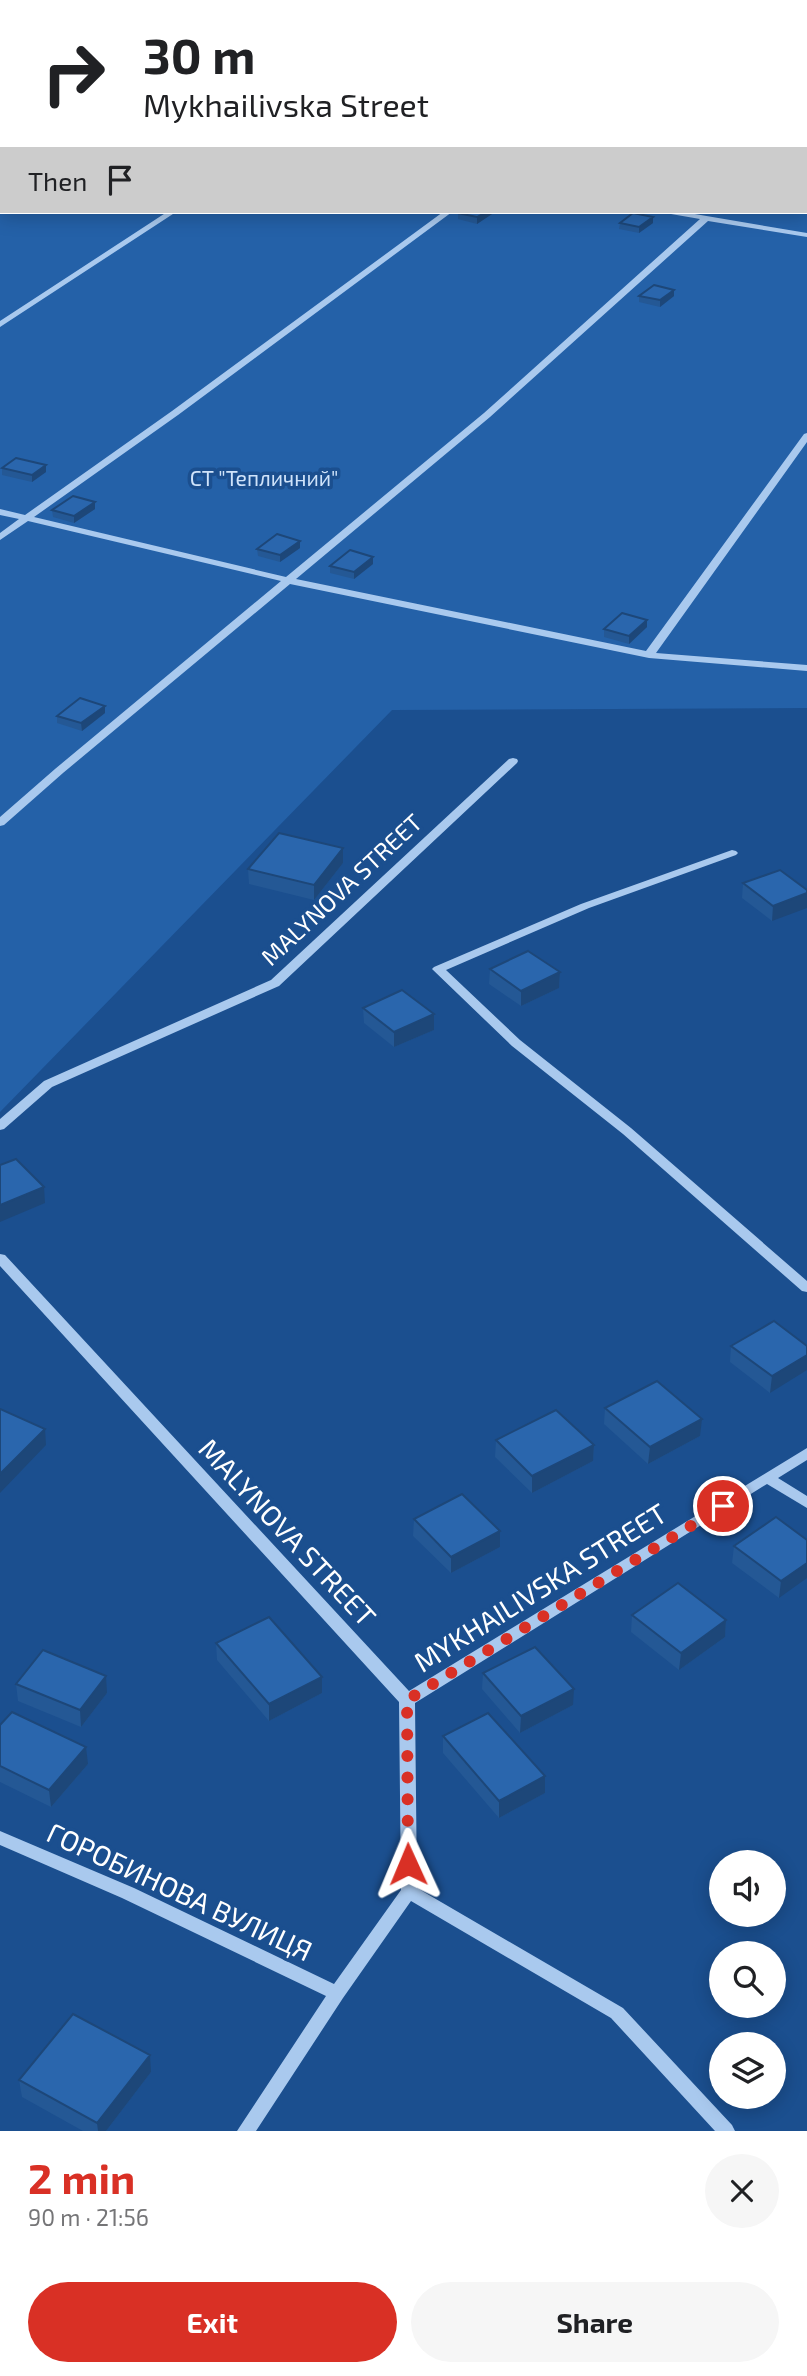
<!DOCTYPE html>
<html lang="en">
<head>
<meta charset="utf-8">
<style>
	body { margin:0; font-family:"Exo 2",sans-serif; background:#f6f6f6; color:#202124; height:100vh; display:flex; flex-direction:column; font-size:26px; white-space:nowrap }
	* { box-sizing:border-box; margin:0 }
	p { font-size:23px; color:#757577 }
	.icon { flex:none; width:38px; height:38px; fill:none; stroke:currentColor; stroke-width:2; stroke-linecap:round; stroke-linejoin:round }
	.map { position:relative; height:2131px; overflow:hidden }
	.drawer { display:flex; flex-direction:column; background:#fff; flex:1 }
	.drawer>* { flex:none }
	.hud { position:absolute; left:0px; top:0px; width:808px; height:214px; box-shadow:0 4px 18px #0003; background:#fff; color:#202124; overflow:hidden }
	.tools { position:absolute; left:709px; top:1850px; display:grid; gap:14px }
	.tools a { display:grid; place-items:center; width:77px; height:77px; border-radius:50%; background:#fff; box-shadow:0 4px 18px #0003; font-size:35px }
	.pin { position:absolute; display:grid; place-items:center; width:60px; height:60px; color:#fff; margin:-30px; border:4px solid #fff; border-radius:50%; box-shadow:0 2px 7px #0007 }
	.me { position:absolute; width:77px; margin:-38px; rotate:359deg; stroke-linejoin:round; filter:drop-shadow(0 0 5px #0008) }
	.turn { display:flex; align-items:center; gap:24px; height:147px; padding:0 28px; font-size:32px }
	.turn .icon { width:91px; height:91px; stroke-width:2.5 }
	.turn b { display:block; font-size:49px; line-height:60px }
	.then { display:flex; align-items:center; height:66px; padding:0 28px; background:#0003; gap:14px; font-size:26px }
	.round { display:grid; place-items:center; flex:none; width:74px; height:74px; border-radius:37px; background:#f6f6f6 }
	.head { display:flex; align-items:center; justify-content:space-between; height:119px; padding:0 28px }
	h1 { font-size:42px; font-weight:700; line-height:52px; color:#d93025 }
	.action { display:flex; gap:14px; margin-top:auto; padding:14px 28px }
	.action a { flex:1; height:80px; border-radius:42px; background:#d93025; color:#fff; font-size:28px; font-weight:700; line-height:80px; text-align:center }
	.action a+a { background:#f6f6f6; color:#202124 }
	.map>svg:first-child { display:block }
</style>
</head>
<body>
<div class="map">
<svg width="807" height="2131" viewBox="0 0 807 2131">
	<rect width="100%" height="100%" fill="#1b4f8f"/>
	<path fill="#2461a8" d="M0,8L2,212H807V194V708L392,710L0,1112Z"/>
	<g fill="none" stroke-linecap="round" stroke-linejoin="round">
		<path fill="#a9c9ee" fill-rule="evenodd" d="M0,13H2V17H0Z
			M0,149H2L0,154Z
			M167,212H176L0,327V321Z
			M443,212H452L178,415L34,517L286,577L484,413L700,219L671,214L667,212H683L807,233V237L708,221L490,417L296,579L646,651L804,434L807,433V442L656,653L807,665V671L649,658L290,584L63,773L4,825L0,826V817L55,769L281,581L28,521L0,540V533L19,519L0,515V509L25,515L172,411Z
			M513,758L517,759L518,761L517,763L279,986L52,1087L4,1129L0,1130V1119L44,1081L271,980L509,759Z
			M732,850L736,851L738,853L736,855L589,908L446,970L520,1040L631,1128L807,1281V1292L802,1291L623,1134L512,1046L432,969L434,967L581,904Z
			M0,1254L5,1255L409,1691L807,1448V1460L778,1478L807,1496V1508L767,1484L415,1703L417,1888L623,2008L732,2125L735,2131H715L611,2018L411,1901L343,1998L256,2131H237L326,1996L122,1898L0,1845V1831L134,1888L334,1984L401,1890L399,1702L0,1266Z"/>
	</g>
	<path fill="#245895" d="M458,213L492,214L477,224L458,219Z
		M653,217V223L639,233L619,229L620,223Z
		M639,296H674L660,307L639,302Z
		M2,468L46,472L32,482L2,475Z
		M95,509L74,523L53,517L52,510Z
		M300,548L280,562L258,556L257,549Z
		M373,564L354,579L330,573V566Z
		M647,627L629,644L604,637V629Z
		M105,713L82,731L57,723V716Z
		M343,848V863L314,900L249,884L248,869Z
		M743,883L807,890L772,921L742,898Z
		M490,969L560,972L559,988L521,1006L489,984Z
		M363,1008L434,1030L394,1047L364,1023Z
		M731,1346H807L770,1393L730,1362Z
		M605,1408L700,1436L648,1464L604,1424Z
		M496,1440L594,1445L593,1461L532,1493L495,1457Z
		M414,1519L500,1547L451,1573L413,1536Z
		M807,1540L779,1598L732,1563L734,1546Z
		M632,1615L726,1620L725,1637L679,1670L631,1632Z
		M216,1643L322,1693L269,1721L217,1660Z
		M483,1673L573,1705L520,1733L482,1689Z
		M16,1684L107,1693L81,1727L18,1701Z
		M0,1725L88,1764L51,1807L0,1782Z
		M443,1736L545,1793L499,1818L443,1753Z
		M151,2072L106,2131H83L22,2097L19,2080Z"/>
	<path fill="#1d4779" d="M486,212H492V214L477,224V217Z
		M653,217V223L639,233V227Z
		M674,290V296L660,307V300Z
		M46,465V472L32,482V475Z
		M95,502V509L74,523V516Z
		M300,541V548L280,562V555Z
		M373,557V564L354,579V572Z
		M647,620V627L629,644V636Z
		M105,706V713L82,731L81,723Z
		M343,848V863L314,900V885Z
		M807,893V908L772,921L773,906Z
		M560,972L559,988L521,1006V991Z
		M434,1014V1030L394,1047V1032Z
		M44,1187L45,1203L0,1222V1205Z
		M807,1355V1370L770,1393L772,1376Z
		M702,1419L700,1436L648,1464L650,1447Z
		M45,1429L46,1445L0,1493V1474Z
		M594,1445L593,1461L532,1493V1476Z
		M500,1531V1547L451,1573V1557Z
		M807,1563V1578L779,1598L781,1581Z
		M726,1620L725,1637L679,1670L681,1653Z
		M106,1676L107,1693L81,1727L80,1710Z
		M322,1677V1693L269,1721V1704Z
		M574,1689L573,1705L520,1733L521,1716Z
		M86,1747L88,1764L51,1807L49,1790Z
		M545,1776V1793L499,1818V1801Z
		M150,2055L151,2072L106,2131H98L97,2123Z"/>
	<path fill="#2a66ad" stroke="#1d4779" stroke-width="2" d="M460,212H486L477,217L458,213Z
		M633,213L653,217L639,227L620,223Z
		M654,285L674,290L660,300L639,296Z
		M16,458L46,465L32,475L2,468Z
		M73,496L95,502L74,516L52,510Z
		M277,534L300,541L280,555L257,549Z
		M350,550L373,557L354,572L330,566Z
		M622,613L647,620L629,636L604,629Z
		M80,698L105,706L81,723L57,716Z
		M279,833L343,848L314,885L248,869Z
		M780,870L807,890V893L773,906L743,883Z
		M528,951L560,972L521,991L490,969Z
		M402,990L434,1014L394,1032L363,1008Z
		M16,1159L44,1187L0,1205V1165Z
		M774,1321L807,1346V1355L772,1376L731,1346Z
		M657,1381L702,1419L650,1447L605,1408Z
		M0,1409L45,1429L0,1474Z
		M556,1410L594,1445L532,1476L496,1440Z
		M462,1494L500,1531L451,1557L414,1519Z
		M776,1517L807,1540V1563L781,1581L734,1546Z
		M678,1583L726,1620L681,1653L632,1615Z
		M269,1617L322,1677L269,1704L216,1643Z
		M535,1647L574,1689L521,1716L483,1673Z
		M43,1650L106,1676L80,1710L16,1684Z
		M12,1712L86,1747L49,1790L0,1766V1725Z
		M488,1713L545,1776L499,1801L443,1736Z
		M73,2014L150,2055L97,2123L19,2080Z"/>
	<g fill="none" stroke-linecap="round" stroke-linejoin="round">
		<path stroke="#d93025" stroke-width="12" stroke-dasharray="0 21.6" d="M408,1864L407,1700L723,1506"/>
	</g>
	<g text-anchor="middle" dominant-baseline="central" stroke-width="7" stroke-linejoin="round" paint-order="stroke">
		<g font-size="21" fill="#cfe3fa" stroke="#1b4f8f">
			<text x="264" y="477">СТ "Тепличний"</text>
		</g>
		<g font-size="24" fill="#fff" stroke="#1b4f8f">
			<text transform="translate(341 889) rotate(-43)">MALYNOVA STREET</text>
		</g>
		<g font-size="28" fill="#fff" stroke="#1b4f8f">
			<text transform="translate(288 1532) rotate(47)">MALYNOVA STREET</text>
			<text transform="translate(540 1587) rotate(-32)">MYKHAILIVSKA STREET</text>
			<text transform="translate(180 1891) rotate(25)">ГОРОБИНОВА ВУЛИЦЯ</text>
		</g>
	</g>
</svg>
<div class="tools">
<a><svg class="icon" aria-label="sound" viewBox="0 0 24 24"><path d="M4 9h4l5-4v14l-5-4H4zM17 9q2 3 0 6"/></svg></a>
<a><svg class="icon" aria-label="search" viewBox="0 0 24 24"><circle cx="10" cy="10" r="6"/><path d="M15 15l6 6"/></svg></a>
<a><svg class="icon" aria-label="layers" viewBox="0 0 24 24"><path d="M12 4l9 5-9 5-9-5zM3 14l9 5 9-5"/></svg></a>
</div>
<div class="pin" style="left:723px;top:1506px;background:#d93025"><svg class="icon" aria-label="arrive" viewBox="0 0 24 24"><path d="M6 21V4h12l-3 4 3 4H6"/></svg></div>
<svg class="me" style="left:408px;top:1864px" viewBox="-20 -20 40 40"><path d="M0-17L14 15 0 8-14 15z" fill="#d93025" stroke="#fff" stroke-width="4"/></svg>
<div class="hud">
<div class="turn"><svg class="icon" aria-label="right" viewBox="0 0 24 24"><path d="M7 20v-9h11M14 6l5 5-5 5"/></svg><div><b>30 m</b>Mykhailivska Street</div></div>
<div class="then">Then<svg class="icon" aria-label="arrive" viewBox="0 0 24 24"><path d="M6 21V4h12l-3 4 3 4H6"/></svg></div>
</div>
</div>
<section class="drawer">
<div class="head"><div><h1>2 min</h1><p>90 m · 21:56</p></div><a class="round"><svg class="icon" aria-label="close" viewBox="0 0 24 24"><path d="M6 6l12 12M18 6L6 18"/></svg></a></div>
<div class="action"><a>Exit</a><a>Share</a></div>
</section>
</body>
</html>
